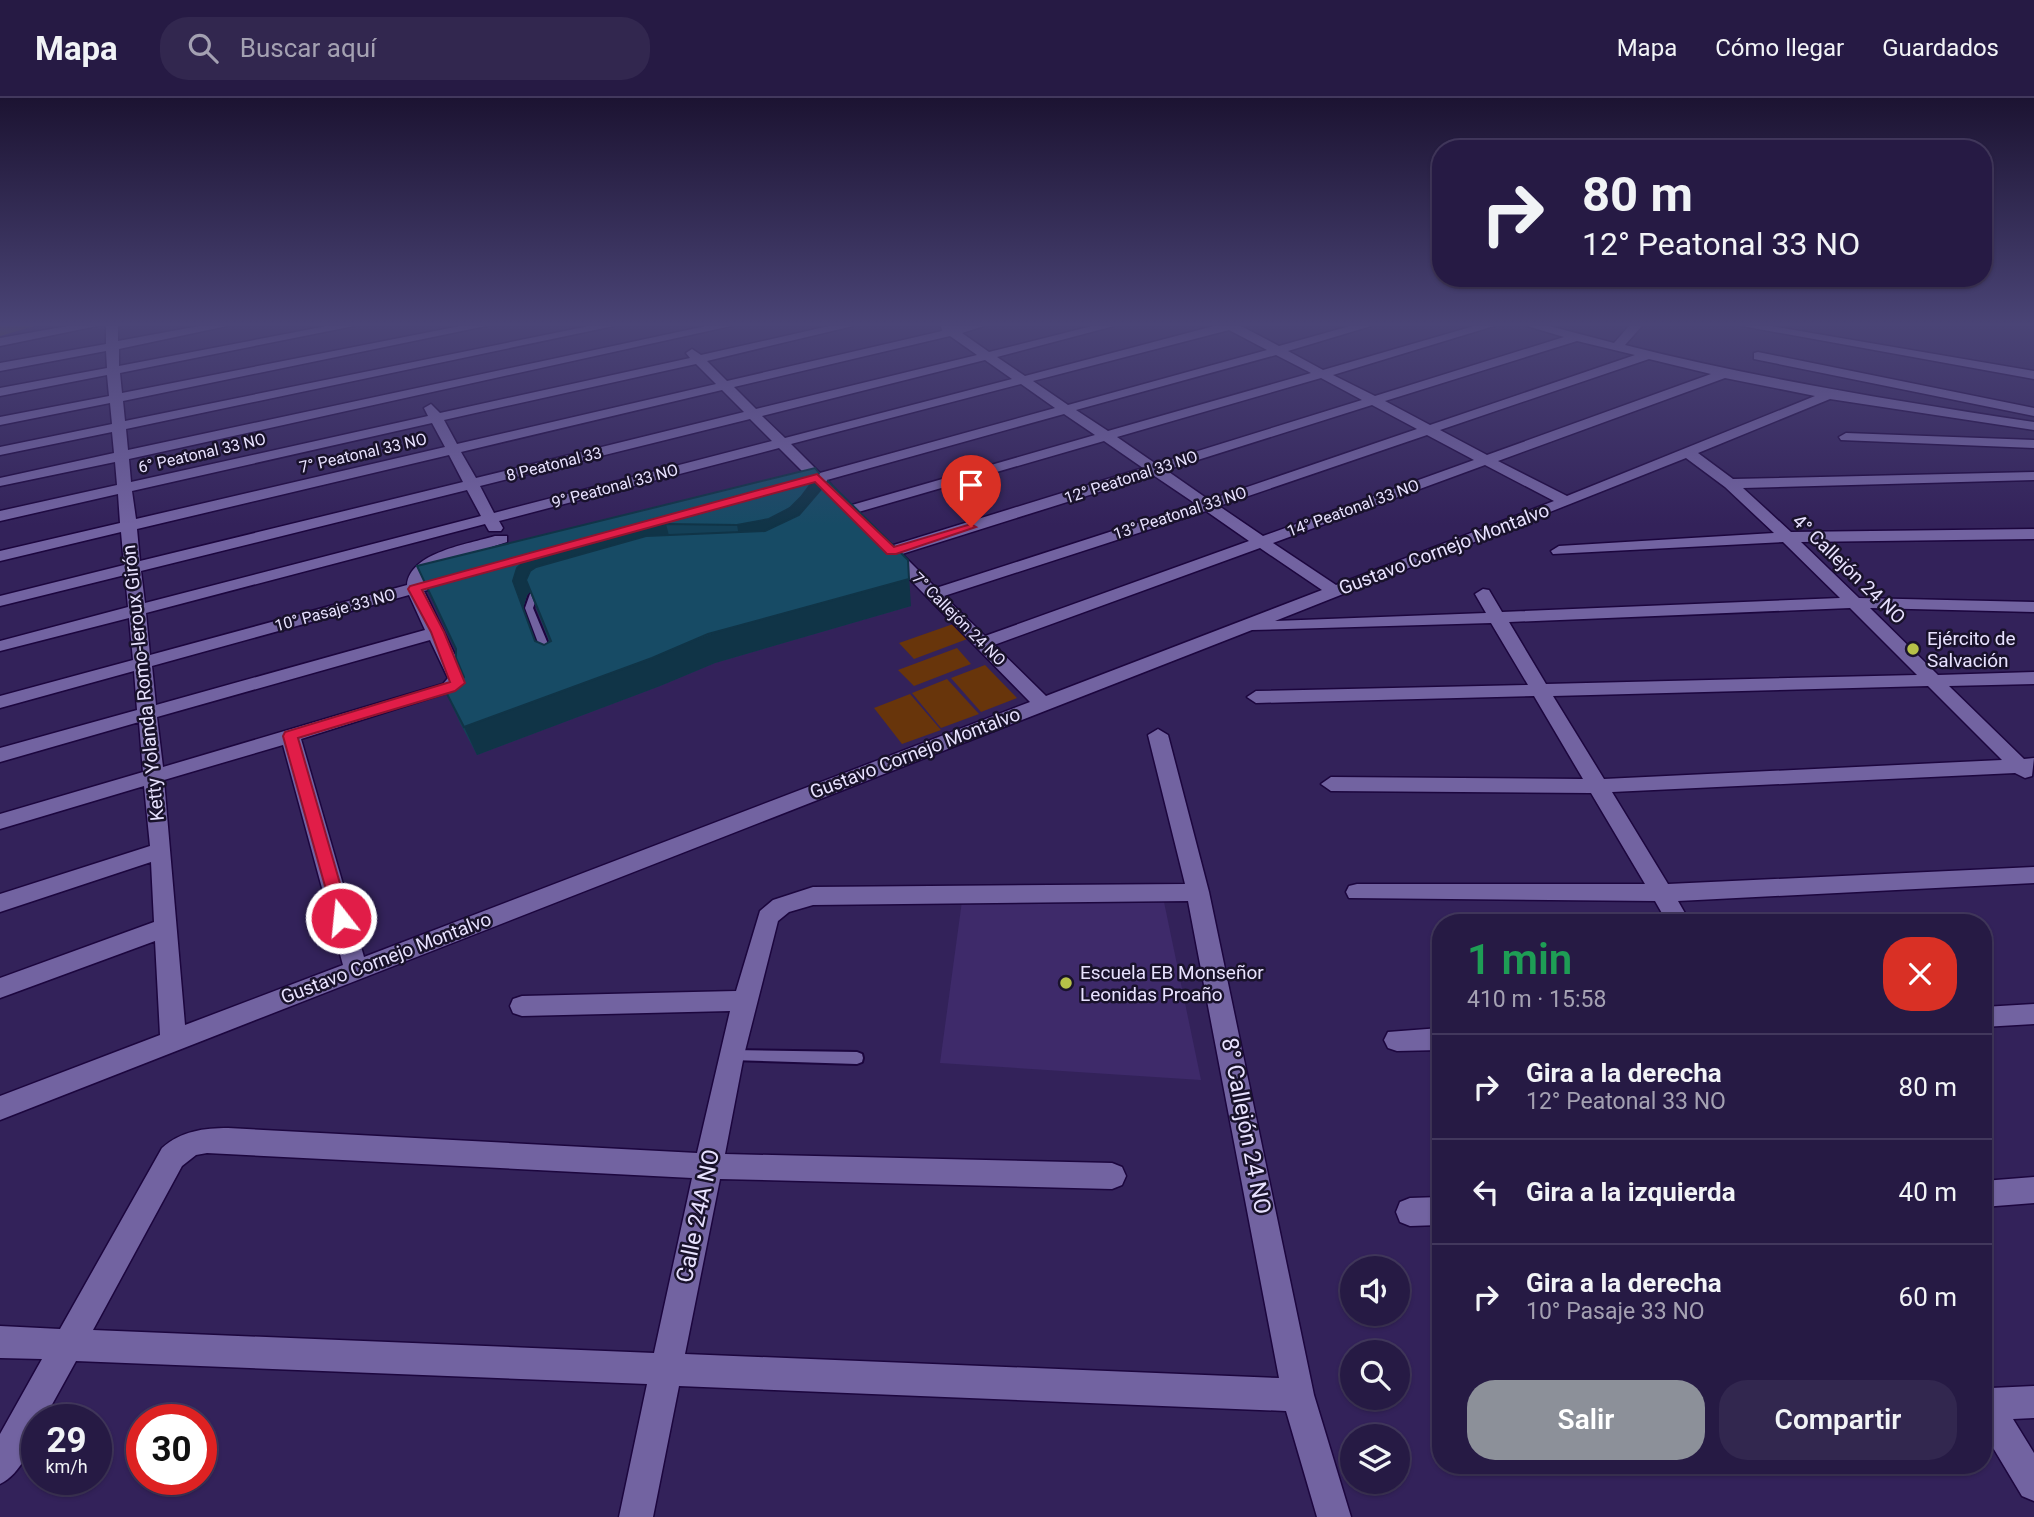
<!DOCTYPE html>
<html lang="es">
<head>
<meta charset="utf-8">
<style>
	body { margin:0; font-family:Roboto,sans-serif; background:#32274f; color:#f1f3f6; height:100vh; display:flex; flex-direction:column; font-size:26px; white-space:nowrap }
	* { box-sizing:border-box; margin:0 }
	p { font-size:23px; color:#a4a1b2 }
	.icon { flex:none; width:38px; height:38px; fill:none; stroke:currentColor; stroke-width:2; stroke-linecap:round; stroke-linejoin:round }
	.map { position:relative; flex:1; overflow:hidden }
	.sheet { position:absolute; left:1432px; top:816px; width:560px; height:560px; display:flex; flex-direction:column; background:#261a44; border-radius:28px; box-shadow:0 2px 5px #0004,0 0 0 2px #42385d }
	.sheet>* { flex:none }
	.hud { position:absolute; left:1432px; top:42px; width:560px; height:147px; border-radius:28px; box-shadow:0 2px 5px #0004,0 0 0 2px #42385d; background:#261a44; color:#f1f3f6; overflow:hidden }
	.buttons { position:absolute; left:1340px; top:1158px; display:grid; gap:14px }
	.buttons a { display:grid; place-items:center; width:70px; height:70px; border-radius:50%; background:#261a44; box-shadow:0 2px 5px #0004,0 0 0 2px #42385d; font-size:35px }
	.speed { position:absolute; left:21px; top:1306px; display:flex; gap:14px; font-size:35px; font-weight:700; text-align:center }
	.speed>* { display:grid; place-content:center; width:91px; height:91px; border-radius:50%; background:#261a44; box-shadow:0 2px 5px #0004,0 0 0 2px #42385d; line-height:1 }
	.speed small { font-size:18px; font-weight:400 }
	.speed .limit { border:10px solid #d22; background:#fff; color:#111 }
	.pin { position:absolute; display:grid; place-items:center; width:60px; height:60px; color:#fff; margin:-72px -30px; border-radius:50% 50% 50% 0; rotate:-45deg; box-shadow:0 0 7px #0007 }
	.pin .icon { rotate:45deg }
	.me { position:absolute; width:77px; margin:-38px; rotate:344deg; stroke-linejoin:round; filter:drop-shadow(0 0 5px #0008) }
	.turn { display:flex; align-items:center; gap:24px; height:147px; padding:0 35px; font-size:32px }
	.turn .icon { width:91px; height:91px; stroke-width:2.5 }
	.turn b { display:block; font-size:49px; line-height:60px }
	.round { display:grid; place-items:center; flex:none; width:74px; height:74px; border-radius:28px; background:#32274f }
	.headline { display:flex; align-items:center; justify-content:space-between; height:119px; padding:0 35px }
	h1 { font-size:42px; font-weight:600; line-height:52px; color:#1e9e55 }
	.primary-button { display:flex; gap:14px; margin-top:auto; padding:14px 35px }
	.primary-button a { flex:1; height:80px; border-radius:28px; background:#8c9099; color:#fff; font-size:28px; font-weight:600; line-height:80px; text-align:center }
	.primary-button a+a { background:#32274f; color:#f1f3f6 }
	ul { padding:0; list-style:none }
	li { display:flex; align-items:center; gap:21px; height:105px; padding:0 35px; border-top:2px solid #42385d }
	li div { flex:1 }
	li b { display:block; font-size:26px }
	li em { font-style:normal }
	header { display:flex; align-items:center; gap:42px; box-sizing:border-box; height:98px; padding:0 35px; background:#261a44; border-bottom:2px solid #42385d }
	header strong { font-size:33px }
	nav { display:flex; gap:38px; margin-inline-start:auto; font-size:24px }
	.search { width:490px; height:63px; background:#32274f; display:flex; align-items:center; gap:18px; box-sizing:border-box; padding:0 24px; border-radius:28px; color:#a4a1b2; font-size:26px }
	.map>svg:first-child { display:block }
</style>
</head>
<body>
<header>
<strong>Mapa</strong>
<div class="search"><svg class="icon" aria-label="search" viewBox="0 0 24 24"><circle cx="10" cy="10" r="6"/><path d="M15 15l6 6"/></svg>Buscar aquí</div>
<nav><a>Mapa</a><a>Cómo llegar</a><a>Guardados</a></nav>
</header>
<div class="map">
<svg width="2034" height="1419" viewBox="0 0 2034 1419">
	<rect width="100%" height="100%" fill="#33225a"/>
	<path fill="#3e2a6a" d="M962,803L1164,804L1201,982L940,965Z"/>
	<path fill="#68350b" d="M956,525L970,540L914,561L899,545Z
		M957,550L971,566L914,588L898,572Z
		M985,567L1017,600L981,614L951,580Z
		M947,581L979,616L941,630L912,595Z
		M910,596L941,632L902,646L874,610Z"/>
	<g fill="none" stroke-linecap="round" stroke-linejoin="round">
		<path fill="#585e16" fill-rule="evenodd" d="M0,228H35L0,238Z"/>
		<defs>
			<path id="service" d="M541,489L545,492L537,499L533,510L553,558L548,561L543,558L525,510L530,496Z
				M731,952L857,954L862,956L863,960L862,964L857,966L731,962L726,961L725,957L726,953Z"/>
			<path id="minor" d="M106,228H118V243L199,228H227L119,251V268L327,228H354L120,275L122,295L460,228H486L123,303L125,323L589,228H614L126,331L128,352L706,228H731L129,361L131,384L428,318L424,310L431,306L440,315L690,260L686,255L692,251L701,257L829,228H853L707,263L727,283L942,233L941,228H984L962,235L989,254L1092,228H1114L997,259L1025,278L1214,228H1241L1279,248L1350,228H1371L1288,253L1323,272L1474,228H1494L1333,277L1375,298L1564,239L1527,228H1549L1614,245L1629,228H1642L1625,247C1760,281 1896,303 2034,324V332L1830,301L1698,355L1733,381L2034,374V382L1743,390L1791,434L2034,431V441L1801,444L1859,500L2034,504V514L1870,510L1938,577L2034,574V586L1949,588L2024,661L2034,660L2032,678L2025,680L2015,675L1612,694L1668,786L2034,769V785L1678,803L1690,824H1667L1655,803L1349,800L1346,794L1349,788L1357,786H1645L1591,695L1331,693L1321,686L1331,679L1583,681L1534,598L1256,605L1247,599L1256,593L1528,587L1491,525L1252,532L0,1022V998L160,937L155,843L0,900V880L154,824L151,764L0,814V796L150,748L144,688L0,731V716L143,674L139,624L0,664V650L137,612L134,573L0,610V598L133,562L129,520L0,553V543L128,509L125,477L0,508V498L124,467L121,434L0,463V453L120,425L118,396L0,423V413L117,387L115,364L0,388V380L114,355L112,334L0,357V349L112,326L110,305L0,327V319L109,298L107,277L0,298V290L107,270L106,253L0,273V265L106,246ZM1229,232L1267,252L1068,307L1033,283ZM950,238L977,257L756,311L734,289ZM1577,243L1635,257L1430,327L1385,303ZM1276,257L1311,275L1108,333L1076,312ZM1649,261L1711,276L1487,357L1440,332ZM985,262L1012,281L785,340L762,318ZM696,266L716,286L457,346L444,322ZM1321,280L1362,302L1156,366L1117,339ZM1725,280L1815,298L1567,398L1498,363ZM1021,286L1055,310L820,375L791,346ZM722,292L744,314L476,380L461,354ZM1372,307L1417,331L1209,402L1166,372ZM1064,316L1095,337L845,409L842,412L850,417L855,415L1104,343L1143,370L884,450L882,453L1030,604L364,859L301,641L465,589L466,580L424,493L458,484L460,480L452,475L424,480L439,466L507,444V438H495C469,446 410,454 407,487L150,557L146,515L485,426L489,433H501L503,430L499,423L779,350L807,378L788,384V390L814,386L825,392L832,388L827,382ZM750,321L772,343L494,415L480,388ZM432,325L445,349L136,421L132,393ZM1427,337L1474,362L1263,438L1219,408ZM449,357L463,384L140,463L137,431ZM1686,360L1725,389L1774,435L1559,448L1551,453L1553,456L1783,444L1840,500L1502,514L1489,492L1483,491L1475,496L1486,515L1275,523ZM1485,367L1554,403L1336,487L1273,445ZM1153,377L1196,406L936,490L902,456ZM467,392L481,418L145,505L141,473ZM1206,413L1249,443L985,538L944,498ZM1260,450L1322,492L1046,598L994,547ZM409,497L425,532L156,607L152,568ZM1850,510L1917,577L1546,586L1509,524ZM430,542L448,580L443,586L163,669L157,619ZM1928,588L2002,662L1604,681L1553,598ZM283,647L343,867L185,927L164,682Z
				M1742,228H1771L2034,273V281Z
				M1758,254L2034,310V318L1754,261V255Z
				M1846,335L2034,342V350L1841,342L1839,339Z
				M1158,631L1168,637L1209,794L1314,1297L1351,1419H1317L1286,1313L679,1288L653,1419H619L647,1286L76,1263L44,1321H37C37,1343 20,1377 0,1386V1336L42,1261L0,1260V1228L60,1231L162,1050C181,1033 204,1030 228,1030L697,1055L730,913L522,918L513,915L510,908L513,901L522,898L736,893L760,813L773,802L813,789L1185,786L1148,637ZM1188,803L1279,1280L685,1256L720,1081L1112,1091L1122,1087L1126,1078L1122,1069L1112,1065L725,1056L744,957L778,823L789,814L813,807ZM207,1055L692,1080L654,1255L93,1232L182,1068L196,1057Z
				M2034,906V926L1983,929V909Z
				M1440,930V952L1397,953L1388,950L1384,942L1388,934Z
				M2034,1079V1105L1983,1109V1083Z
				M1440,1099V1127L1410,1128L1400,1124L1396,1114L1400,1104L1410,1100Z
				M1983,1287L1991,1290L2034,1288V1320L2013,1321L2034,1355V1403L2022,1398L1983,1333Z"/>
			<path id="tertiary" d="M68,228H97L0,248V240Z"/>
		</defs>
		<use href="#service" stroke="#1c063e" stroke-width="4"/>
		<use href="#minor" stroke="#1c063e" stroke-width="3"/>
		<use href="#tertiary" stroke="#1c063e" stroke-width="3"/>
		<use href="#service" fill="#7263a1" fill-rule="evenodd"/>
		<use href="#minor" fill="#7263a1" fill-rule="evenodd"/>
		<use href="#tertiary" fill="#7263a1" fill-rule="evenodd"/>
	</g>
	<path fill="#144057" fill-rule="evenodd" d="M821,391L911,508L715,565L660,588L477,657L460,625L447,596L464,579L456,553L417,468ZM530,494L549,543L544,547L535,543L523,510L527,497Z"/>
	<path fill="#103447" d="M819,375L823,401L805,425L742,454L737,427Z
		M666,426L673,453L526,482L530,494L527,497L523,511L513,483L517,470L527,461L634,430Z
		M908,462L911,508L715,565L660,588L477,657L464,629Z"/>
	<path fill="#174b65" stroke="#103447" stroke-width="2" d="M815,370L819,375L801,399L790,410L769,421L737,427L666,426L634,430L527,461L517,470L513,483L535,543L544,547L551,543L526,482L530,473L536,469L646,438L765,433L799,417L828,383L908,462L909,481L708,536L652,560L464,629L447,596L464,579L456,560V551L417,468Z"/>
	<linearGradient id="sky" x2="0" y2="1"><stop stop-color="#1c1332"/><stop offset="0.53" stop-color="#4a4476"/><stop offset="1" stop-color="#4a4476" stop-opacity="0"/></linearGradient>
	<rect width="2034" height="427" fill="url(#sky)"/>
	<path fill="#e11d48" stroke="#92132f" stroke-width="2" d="M817,376L894,449L971,426L976,429L896,456H887L815,384L422,492L444,534L465,585L455,593L298,640L350,820L341,826L335,824L283,638L285,634L450,584L431,534L408,491L410,488Z"/>
	<g fill="#b6c148" stroke="#19122b" stroke-width="2.5">
		<circle cx="1913" cy="551" r="7"/>
		<circle cx="1066" cy="885" r="7"/>
	</g>
	<g text-anchor="middle" dominant-baseline="central" stroke-width="5" stroke-linejoin="round" paint-order="stroke">
		<g font-size="16" fill="#e8e2ff" stroke="#19122b">
			<text transform="translate(202 355) rotate(-13)">6° Peatonal 33 NO</text>
			<text transform="translate(363 355) rotate(-13)">7° Peatonal 33 NO</text>
			<text transform="translate(554 366) rotate(-14)">8 Peatonal 33</text>
			<text transform="translate(1131 379) rotate(-18)">12° Peatonal 33 NO</text>
			<text transform="translate(615 388) rotate(-15)">9° Peatonal 33 NO</text>
			<text transform="translate(1353 410) rotate(-20)">14° Peatonal 33 NO</text>
			<text transform="translate(1180 415) rotate(-18)">13° Peatonal 33 NO</text>
			<text transform="translate(335 512) rotate(-15)">10° Pasaje 33 NO</text>
			<text transform="translate(959 521) rotate(45)">7° Callejón 24 NO</text>
		</g>
		<g font-size="19" fill="#e8e2ff" stroke="#19122b">
			<text transform="translate(1444 451) rotate(-21)">Gustavo Cornejo Montalvo</text>
			<text transform="translate(1849 471) rotate(44)">4° Callejón 24 NO</text>
			<text transform="translate(143 585) rotate(-96)">Ketty Yolanda Romo-leroux Girón</text>
			<text transform="translate(915 655) rotate(-21)">Gustavo Cornejo Montalvo</text>
			<text transform="translate(386 860) rotate(-21)">Gustavo Cornejo Montalvo</text>
		</g>
		<g font-size="19" fill="#e8e2ff" stroke="#19122b" text-anchor="start">
			<text x="1927" y="540">Ejército de<tspan x="1927" dy="22">Salvación</tspan></text>
			<text x="1080" y="874">Escuela EB Monseñor<tspan x="1080" dy="22">Leonidas Proaño</tspan></text>
		</g>
		<g font-size="23" fill="#e8e2ff" stroke="#19122b">
			<text transform="translate(1246 1028) rotate(79)">8° Callejón 24 NO</text>
			<text transform="translate(698 1118) rotate(-78)">Calle 24A NO</text>
		</g>
	</g>
</svg>
<div class="buttons">
<a><svg class="icon" aria-label="sound" viewBox="0 0 24 24"><path d="M4 9h4l5-4v14l-5-4H4zM17 9q2 3 0 6"/></svg></a>
<a><svg class="icon" aria-label="search" viewBox="0 0 24 24"><circle cx="10" cy="10" r="6"/><path d="M15 15l6 6"/></svg></a>
<a><svg class="icon" aria-label="layers" viewBox="0 0 24 24"><path d="M12 4l9 5-9 5-9-5zM3 14l9 5 9-5"/></svg></a>
</div>
<div class="speed"><div>29<small>km/h</small></div><div class="limit">30</div></div>
<div class="pin" style="left:971px;top:429px;background:#d93025"><svg class="icon" aria-label="arrive" viewBox="0 0 24 24"><path d="M6 21V4h12l-3 4 3 4H6"/></svg></div>
<svg class="me" style="left:341px;top:820px" viewBox="-20 -20 40 40"><circle r="17" fill="#e11d48" stroke="#fff" stroke-width="3"/><path d="M0-11L8 9 0 5-8 9z" fill="#fff"/></svg>
<div class="hud">
<div class="turn"><svg class="icon" aria-label="right" viewBox="0 0 24 24"><path d="M7 20v-9h11M14 6l5 5-5 5"/></svg><div><b>80 m</b>12° Peatonal 33 NO</div></div>
</div>
<section class="sheet">
<div class="headline"><div><h1>1 min</h1><p>410 m · 15:58</p></div><a class="round" style="background:#d93025;color:#fff"><svg class="icon" aria-label="close" viewBox="0 0 24 24"><path d="M6 6l12 12M18 6L6 18"/></svg></a></div>
<ul>
<li><svg class="icon" aria-label="right" viewBox="0 0 24 24"><path d="M7 20v-9h11M14 6l5 5-5 5"/></svg><div><b>Gira a la derecha</b><p>12° Peatonal 33 NO</p></div><em>80 m</em></li>
<li><svg class="icon" aria-label="left" viewBox="0 0 24 24"><path d="M17 20v-9H6M10 6l-5 5 5 5"/></svg><div><b>Gira a la izquierda</b></div><em>40 m</em></li>
<li><svg class="icon" aria-label="right" viewBox="0 0 24 24"><path d="M7 20v-9h11M14 6l5 5-5 5"/></svg><div><b>Gira a la derecha</b><p>10° Pasaje 33 NO</p></div><em>60 m</em></li>
</ul>
<div class="primary-button"><a>Salir</a><a>Compartir</a></div>
</section>
</div>
</body>
</html>
